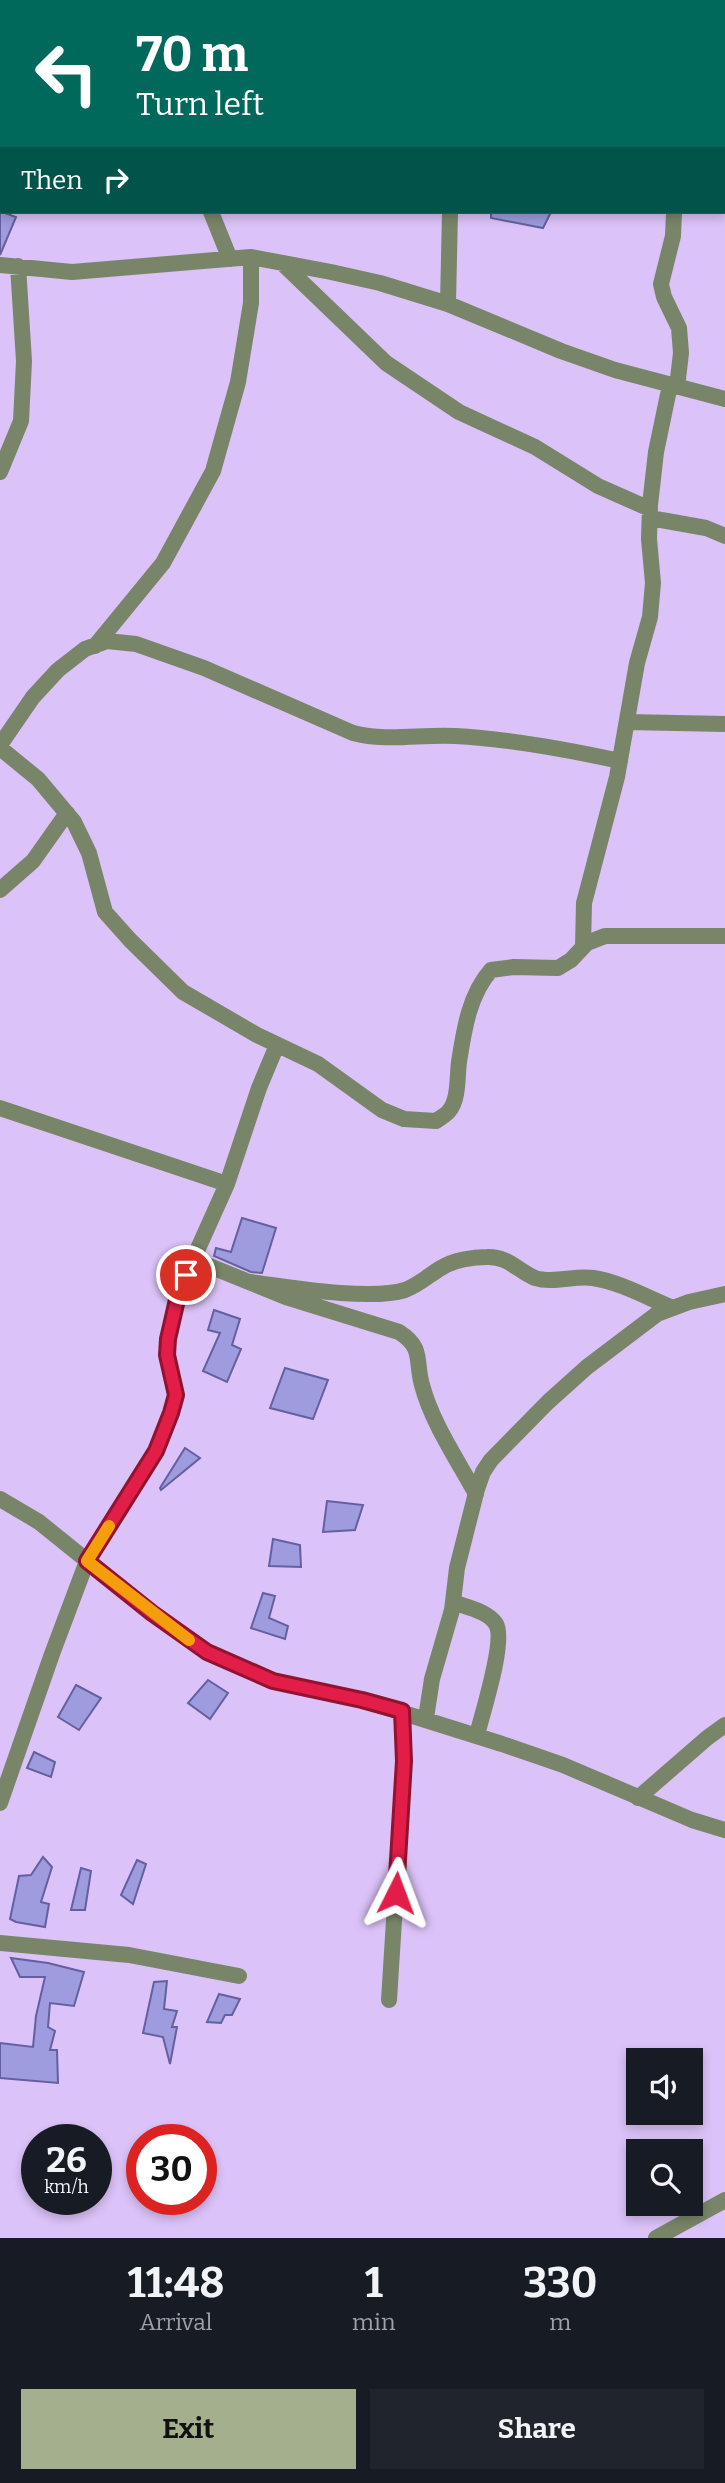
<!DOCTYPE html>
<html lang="en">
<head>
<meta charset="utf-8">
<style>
	body { margin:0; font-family:Bitter,serif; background:#20242c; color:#f1f3f6; height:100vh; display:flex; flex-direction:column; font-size:26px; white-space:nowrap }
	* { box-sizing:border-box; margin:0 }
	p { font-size:23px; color:#9ea1a6 }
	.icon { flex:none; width:38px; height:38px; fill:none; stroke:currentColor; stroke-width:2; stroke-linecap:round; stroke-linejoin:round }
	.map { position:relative; height:2238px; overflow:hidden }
	.drawer { display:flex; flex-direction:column; background:#171b24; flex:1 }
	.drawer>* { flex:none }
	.top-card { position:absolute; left:0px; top:0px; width:726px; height:214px; box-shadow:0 4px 10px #0003; background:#00695c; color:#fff; overflow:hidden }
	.tools { position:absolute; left:626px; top:2048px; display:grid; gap:14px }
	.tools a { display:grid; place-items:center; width:77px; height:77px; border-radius:0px; background:#171b24; box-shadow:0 4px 10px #0003; font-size:35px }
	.speed { position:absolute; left:21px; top:2124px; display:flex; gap:14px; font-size:35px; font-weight:700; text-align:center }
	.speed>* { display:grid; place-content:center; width:91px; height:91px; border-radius:50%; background:#171b24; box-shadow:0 4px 10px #0003; line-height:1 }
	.speed small { font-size:18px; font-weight:400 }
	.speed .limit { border:10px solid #d22; background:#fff; color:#111 }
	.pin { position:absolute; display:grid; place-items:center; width:60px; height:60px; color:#fff; margin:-30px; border:4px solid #fff; border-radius:50%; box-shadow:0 2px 7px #0007 }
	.me { position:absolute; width:77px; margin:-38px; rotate:3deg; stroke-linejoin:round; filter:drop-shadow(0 0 5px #0008) }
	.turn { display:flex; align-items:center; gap:24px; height:147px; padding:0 21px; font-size:32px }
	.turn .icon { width:91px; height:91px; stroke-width:2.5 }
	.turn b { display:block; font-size:49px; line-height:60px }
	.then { display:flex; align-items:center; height:66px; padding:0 21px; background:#0003; gap:14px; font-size:26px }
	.eta { display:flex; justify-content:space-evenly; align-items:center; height:119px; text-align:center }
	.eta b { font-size:42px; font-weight:700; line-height:49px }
	.cta { display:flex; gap:14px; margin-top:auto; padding:14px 21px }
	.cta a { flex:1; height:80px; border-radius:0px; background:#a4b08d; color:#111; font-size:28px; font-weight:700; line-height:80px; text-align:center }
	.cta a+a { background:#20242c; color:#f1f3f6 }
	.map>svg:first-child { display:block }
</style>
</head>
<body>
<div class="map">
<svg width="725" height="2238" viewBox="0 0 725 2238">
	<rect width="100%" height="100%" fill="#dbc2f8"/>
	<path fill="#9e9bdf" stroke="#64609f" stroke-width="2" d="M0,209L2,212L16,217L0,255Z
		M491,212H551L543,228L491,218Z
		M242,1218L276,1228L262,1273L251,1272L214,1256L216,1248L231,1252Z
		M214,1310L240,1319L232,1345L241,1349L227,1382L203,1371L220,1333L208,1330Z
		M285,1368L328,1380L313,1419L270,1408Z
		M185,1448L200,1458L161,1490L160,1488Z
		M327,1501L363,1505L355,1530L323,1532Z
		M273,1539L300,1545L301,1567L269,1566Z
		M263,1593L275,1596L269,1618L288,1626L285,1639L251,1628Z
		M208,1680L228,1693L210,1719L188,1703Z
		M76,1685L101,1698L79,1730L58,1717Z
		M34,1752L55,1762L51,1777L27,1768Z
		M43,1857L52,1867L41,1902L49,1904L45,1927L16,1922L10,1919L19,1876L31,1875Z
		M137,1860L146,1864L133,1904L121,1895Z
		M81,1868L91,1871L85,1910H71Z
		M11,1958L48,1963L84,1972L74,2006L50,2003L48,2027L55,2031L50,2050H57L58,2083L0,2078V2043L33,2047L36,2016L45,1977H20Z
		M167,1981L164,2009L177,2011L172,2027H177L170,2064L163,2037L143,2033L154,1982Z
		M219,1994L240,1999L232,2015H225L221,2023L207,2022Z"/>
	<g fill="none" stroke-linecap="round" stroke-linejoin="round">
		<path stroke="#798568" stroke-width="16" d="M362,0L363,2
			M460,0L463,2
			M724,76H725
			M0,85L2,87
			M211,212L230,259
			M674,212L673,236L661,284L664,297L679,328L681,353L677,387
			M282,263L386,363L459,412L535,447L598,486L650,509
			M0,265L72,272L251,257L331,272L380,283L448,304L561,351L615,370L725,399
			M448,304L450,212
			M0,472L21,421L24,361L18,266
			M650,518L706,528L725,536
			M95,646L163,563L213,471L238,382L251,303V257
			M627,722L725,724
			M0,745L33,697L58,670L85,649L107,641L136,644L204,668L353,733C387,742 421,734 455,736C511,739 565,749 620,761
			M0,748L38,779L74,822L89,853L105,912L130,940L183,992L257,1035L318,1064L382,1110L404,1119L436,1121C440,1118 446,1115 449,1111C459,1099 457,1077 459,1062C464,1030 469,995 491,970L514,967L558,968L571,960L587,943L605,936H725
			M0,890L33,861L67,813
			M583,947L584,903L617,777L637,663L650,617L653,583L649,539L650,505L656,452L670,385
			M0,1108L227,1184
			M192,1259L286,1297L399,1332C424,1348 415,1360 422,1385C432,1423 457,1459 476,1494
			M250,1282C288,1287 370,1301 405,1290C419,1285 429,1275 441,1268C453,1260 473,1257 487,1257C508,1256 518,1271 535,1278C553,1284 575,1275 593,1278C620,1282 648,1298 673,1308
			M0,1499L39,1522L152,1613L207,1652L273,1681L362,1700L502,1744L563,1765L692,1820L725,1830
			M453,1602C466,1607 488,1611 496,1624C506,1641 482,1714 477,1735
			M426,1718L432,1679L452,1610L457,1568L477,1489L483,1472L491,1460L548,1402L587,1367L657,1314L689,1302L725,1294
			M638,1798L707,1738L725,1725
			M0,1803L52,1654L87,1561L156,1451L171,1414L176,1395L167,1355L168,1339L179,1291L227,1184L259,1088L277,1045
			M0,1943L129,1955L239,1976
			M389,2000L404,1761L402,1711
			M656,2238L725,2200"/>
	</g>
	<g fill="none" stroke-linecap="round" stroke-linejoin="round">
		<defs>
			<path id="route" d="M186,1275L179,1291L168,1339L167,1355L176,1395L171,1413L156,1451L87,1561L152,1613L207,1652L273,1681L362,1700L402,1711L404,1761L396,1893"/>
		</defs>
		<use href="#route" stroke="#92132f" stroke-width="18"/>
		<use href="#route" stroke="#e11d48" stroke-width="12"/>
		<path stroke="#f59e0b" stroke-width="12" d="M109,1526L87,1561L189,1640"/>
	</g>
</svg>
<div class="tools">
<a><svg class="icon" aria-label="sound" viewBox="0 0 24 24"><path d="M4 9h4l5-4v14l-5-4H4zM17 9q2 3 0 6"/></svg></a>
<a><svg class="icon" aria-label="search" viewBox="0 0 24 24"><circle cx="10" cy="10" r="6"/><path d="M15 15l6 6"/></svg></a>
</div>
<div class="speed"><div>26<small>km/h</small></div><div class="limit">30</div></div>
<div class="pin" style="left:186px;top:1275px;background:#d93025"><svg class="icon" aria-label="arrive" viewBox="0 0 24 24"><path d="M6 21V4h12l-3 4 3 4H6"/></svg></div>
<svg class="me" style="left:396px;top:1893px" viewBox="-20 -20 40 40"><path d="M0-17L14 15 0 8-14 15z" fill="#e11d48" stroke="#fff" stroke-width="4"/></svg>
<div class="top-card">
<div class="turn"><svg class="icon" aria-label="left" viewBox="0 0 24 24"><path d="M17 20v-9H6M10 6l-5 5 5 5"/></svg><div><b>70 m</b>Turn left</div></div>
<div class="then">Then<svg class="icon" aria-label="right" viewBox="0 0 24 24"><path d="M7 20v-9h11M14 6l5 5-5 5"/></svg></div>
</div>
</div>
<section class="drawer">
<div class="eta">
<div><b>11:48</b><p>Arrival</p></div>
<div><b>1</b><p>min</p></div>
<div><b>330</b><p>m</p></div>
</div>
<div class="cta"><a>Exit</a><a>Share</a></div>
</section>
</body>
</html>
